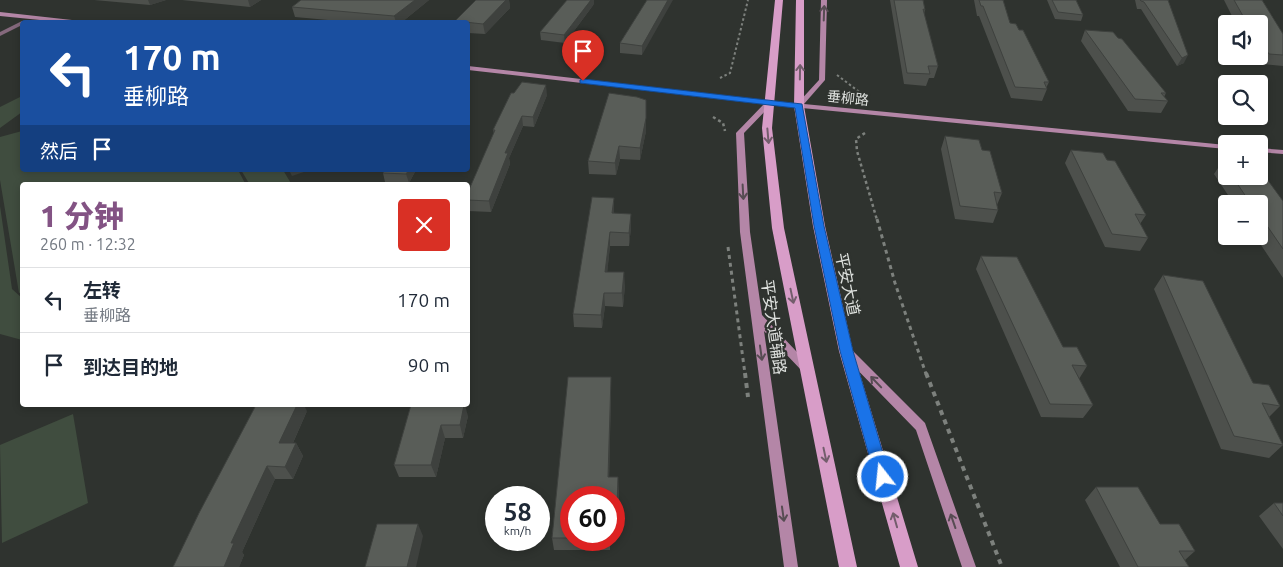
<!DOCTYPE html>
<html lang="zh">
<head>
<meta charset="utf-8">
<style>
	body { margin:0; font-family:Ubuntu,"Noto Sans SC",sans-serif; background:#f2f2f3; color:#1f2937; height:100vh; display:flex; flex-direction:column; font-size:19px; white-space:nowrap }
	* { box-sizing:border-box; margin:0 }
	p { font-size:16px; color:#747a83 }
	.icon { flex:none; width:28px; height:28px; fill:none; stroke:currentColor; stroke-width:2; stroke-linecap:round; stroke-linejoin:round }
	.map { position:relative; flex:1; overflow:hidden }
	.sheet { position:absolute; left:20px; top:182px; width:450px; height:225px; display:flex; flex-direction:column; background:#fff; border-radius:5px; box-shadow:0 2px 8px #0003 }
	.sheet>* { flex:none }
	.guide { position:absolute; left:20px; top:20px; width:450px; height:152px; border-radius:5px; box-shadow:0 2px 8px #0003; background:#1a4fa0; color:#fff; overflow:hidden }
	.fabs { position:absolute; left:1218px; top:15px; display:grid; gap:10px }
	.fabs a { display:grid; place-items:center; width:50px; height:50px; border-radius:5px; background:#fff; box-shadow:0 2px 8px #0003; font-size:25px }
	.speed { position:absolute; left:485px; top:486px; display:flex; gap:10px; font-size:25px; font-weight:700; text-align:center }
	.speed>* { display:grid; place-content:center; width:65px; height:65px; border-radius:50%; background:#fff; box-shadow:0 2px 8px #0003; line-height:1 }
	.speed small { font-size:12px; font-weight:400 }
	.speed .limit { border:8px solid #d22; background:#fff; color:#111 }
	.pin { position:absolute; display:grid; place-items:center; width:42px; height:42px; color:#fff; margin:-51px -21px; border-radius:50% 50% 50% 0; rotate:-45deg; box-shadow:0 0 5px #0007 }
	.pin .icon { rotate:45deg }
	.me { position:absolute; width:55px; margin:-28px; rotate:344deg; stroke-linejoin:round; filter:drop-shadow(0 0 4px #0008) }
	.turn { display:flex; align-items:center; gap:18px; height:105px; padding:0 20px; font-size:22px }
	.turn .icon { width:65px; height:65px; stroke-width:2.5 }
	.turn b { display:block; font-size:35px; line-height:42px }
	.then { display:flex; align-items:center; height:48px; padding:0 20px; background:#0003; gap:10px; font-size:19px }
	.round { display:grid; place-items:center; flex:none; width:52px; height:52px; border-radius:5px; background:#f2f2f3 }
	.headline { display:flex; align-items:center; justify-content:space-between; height:85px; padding:0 20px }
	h1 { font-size:30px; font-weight:800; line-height:38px; color:#835384 }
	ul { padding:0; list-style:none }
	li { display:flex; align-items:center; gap:15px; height:65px; padding:0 20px; border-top:1px solid #e0e1e3 }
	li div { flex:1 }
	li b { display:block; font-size:19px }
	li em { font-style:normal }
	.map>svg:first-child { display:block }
</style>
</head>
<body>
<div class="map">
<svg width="1283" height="567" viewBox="0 0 1283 567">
	<rect width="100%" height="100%" fill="#2f332f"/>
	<path fill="#404d3f" d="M22,96V112L0,128V107Z
		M22,131V170H238L246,185H22V292L19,293L0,180V137Z
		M241,170H283L292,185H250Z
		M0,206L12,289L22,298V340L0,334Z
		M73,414L88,503L2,543L0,445Z"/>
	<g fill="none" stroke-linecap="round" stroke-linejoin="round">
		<path stroke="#7d817d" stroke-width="2" stroke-dasharray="2.5 2.5" stroke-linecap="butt" d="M837,75L862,94
			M720,78L730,73L748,0"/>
		<path stroke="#7d817d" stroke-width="2.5" stroke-dasharray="3 3" stroke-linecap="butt" d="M713,117L723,123L725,131
			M865,133L856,139L857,151L877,220"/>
		<path stroke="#7d817d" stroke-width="3" stroke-dasharray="4 4" stroke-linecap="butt" d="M877,219L895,283L926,374
			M728,247L745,374"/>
		<path stroke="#7d817d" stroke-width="4" stroke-dasharray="5 5" stroke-linecap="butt" d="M745,373L748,397
			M926,373L1002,567"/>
		<path fill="#85697d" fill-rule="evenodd" d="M22,21L25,22H22V25L0,36V32Z"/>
		<path fill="#b486a7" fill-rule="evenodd" d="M821,0H827L825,80L804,104L1226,145V149L771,105L744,133L750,232L762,315L813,369L811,372L807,373L803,372L764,331L798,567H784L740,232L736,133L764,104L468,70V66L797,104L819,80Z
			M0,12L72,20L75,22H60L0,16Z
			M1259,148L1283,150V154L1259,152Z
			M846,347L850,348L925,423L976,567H962L916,430L842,354L840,351L842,348Z"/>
		<path fill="#d89dc8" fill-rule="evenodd" d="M775,0H783L772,128L784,228L857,567H839L772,228L762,128Z
			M796,0H804V106L825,226L853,351L918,567H900L839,351L813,226L794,106Z"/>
	</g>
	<path fill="#4d504c" d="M94,0H166L150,5Z
		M182,0H261L250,7Z
		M301,0H429L402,22H350L295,17L292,7Z
		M476,0H509L510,8L485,34L468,33V22H455V21Z
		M647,0L642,55L620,53V43Z
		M890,0H923L925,10L924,14L938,66L934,78H929L926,86L904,84Z
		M974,0H1003L1010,23L1049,82L1046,88L1047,89L1042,101L1011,98L979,16H977Z
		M1047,0H1076L1083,15L1081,21L1055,19Z
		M1135,0H1168L1184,63L1177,66L1141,9H1137Z
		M1224,0H1262L1283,34V66L1263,64L1258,56H1259V24H1236Z
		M594,4L565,43L541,40L540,32Z
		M1085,30L1118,38L1166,93L1164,97L1168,101L1161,113L1128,111L1081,41Z
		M547,95L534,127L523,126L509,158L510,164L491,212L468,211V192L494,133L493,130Z
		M646,131L640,160L620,159L616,175L589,174L588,161Z
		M945,136L982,150L1002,193L997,205L998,210L993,223L955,219L941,149Z
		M1071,150L1107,160L1146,215L1140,224L1148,238L1140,251L1105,247L1065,163Z
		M1222,162H1226V176H1259L1283,201V278L1255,236H1259V204H1234L1214,174Z
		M385,170H416L409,183L385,182L383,173Z
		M614,198V213L631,227L629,246H610L607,272L625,285L623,307L605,306L602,328L574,327L573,314Z
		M981,256L1063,347L1087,366L1079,379L1093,405L1083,418L1041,417L976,269Z
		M1163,275L1253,383L1280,406L1269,417L1283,445L1269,458L1221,449L1154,289Z
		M611,377V390L609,477L619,490L618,519H614V498H571V540H610V550H554L552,538Z
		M411,405L468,416L463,438H445L436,477H399L394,465Z
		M307,411L293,443H296L303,456L293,479H275L242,552L244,555L239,567H173Z
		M1096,487L1160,524L1195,551L1185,560L1189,567H1120L1085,500Z
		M1274,503H1283V549L1259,516Z"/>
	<path fill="#3e413e" d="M148,0H166L150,5Z
		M248,0H261L250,7Z
		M415,0H429L402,22H396L394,16Z
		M506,0H509L510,8L485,34L483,24Z
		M591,0H594V4L565,43L564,35Z
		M668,0H673L642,55V46Z
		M1188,55L1184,63L1177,66L1182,58Z
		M546,85L547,95L534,127L533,117Z
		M522,116L523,126L509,158L510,164L491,212L489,201L505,153Z
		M646,118V131L640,160V148Z
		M619,146L620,159L616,175L615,163Z
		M289,170H310L292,176Z
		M409,170H416L409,183L406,174Z
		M614,198V211L613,226L612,213Z
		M631,214V227L629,246V233Z
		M610,232V246L606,285L605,272Z
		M624,272L625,285L623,307L622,293Z
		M604,293L605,306L602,328L601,315Z
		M611,377V390L609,490L608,477Z
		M297,405H304L307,411L287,456L279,443Z
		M464,405H465L468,416L463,438L460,425Z
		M441,425L445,438L436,477L431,465Z
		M296,443L303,456L293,479L285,467Z
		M267,466L275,479L242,552L244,555L239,567H224L231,543Z
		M618,477L619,490L618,519L617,507Z
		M418,524L423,536L416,567H407Z"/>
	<path fill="#595d58" stroke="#3e413e" d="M301,0H415L394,16L292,7Z
		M476,0H506L483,24L455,21Z
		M567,0H591L564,35L540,32Z
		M647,0H668L642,46L620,43Z
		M894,0H923L925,10L923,9L938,66H928L930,74L907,73Z
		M979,0H1003L1010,23L1016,24L1019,30H1023L1049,82H1044L1047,89L1015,87L983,6H981Z
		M1052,0H1076L1083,15L1058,12Z
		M1140,0H1168L1188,55L1182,58L1144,2L1141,1Z
		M1234,0H1262L1283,34V55L1269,54L1259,39V24H1248L1243,16Z
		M1085,30L1113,32L1118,38L1122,39L1166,93H1161L1168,101L1135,99Z
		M522,82L546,85L533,117L522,116L505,153H508L489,201L468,200V192L495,130H493L511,93H514Z
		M609,93L637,97L646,100V118L640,148L619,146L615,163L588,161Z
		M945,136L979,140L982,150L990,151L1002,193L994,192L998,210L960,206Z
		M1071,150L1103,153L1107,160L1115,161L1146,215L1135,214L1148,238L1112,234Z
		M1222,162H1226V168Z
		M1259,168L1283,201V249L1259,214V204H1251L1232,176H1259Z
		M385,170H409L406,174L383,173Z
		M592,197L614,198L612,213L631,214L629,233L610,232L605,272H624L622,293H604L601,315L573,314Z
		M981,256L1017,257L1063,347H1077L1087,366L1072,365L1093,405L1050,404Z
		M1163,275L1203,281L1253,383L1269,385L1280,406L1262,403L1283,445L1234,436Z
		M568,377H611L608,477H618L617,507H614V498H571V538H552Z
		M256,405H297L279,443H296L285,467L267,466L231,543H234L224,567H173L199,513Z
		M411,405H464L460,425H441L431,465H394Z
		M1096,487H1138L1160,524H1179L1195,551H1179L1189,567H1138Z
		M1274,503H1283V516Z
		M377,524H418L407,567H365Z"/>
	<defs><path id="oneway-shaft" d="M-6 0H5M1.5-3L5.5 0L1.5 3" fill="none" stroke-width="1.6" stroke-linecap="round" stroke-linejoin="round" transform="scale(1.25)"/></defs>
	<g stroke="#574c53">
		<use href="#oneway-shaft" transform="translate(824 13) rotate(-88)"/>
		<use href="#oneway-shaft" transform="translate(743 192) rotate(87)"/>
		<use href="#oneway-shaft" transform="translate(761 353) rotate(82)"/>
		<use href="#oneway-shaft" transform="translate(876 382) rotate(-134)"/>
		<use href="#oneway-shaft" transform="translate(783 514) rotate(82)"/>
		<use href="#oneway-shaft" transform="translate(953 521) rotate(-109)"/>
	</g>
	<g stroke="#735d6c">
		<use href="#oneway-shaft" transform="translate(800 72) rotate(-89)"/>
		<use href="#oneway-shaft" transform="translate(768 136) rotate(85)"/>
		<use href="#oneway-shaft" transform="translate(792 296) rotate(78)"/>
		<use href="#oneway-shaft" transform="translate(825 455) rotate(78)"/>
		<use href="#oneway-shaft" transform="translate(895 520) rotate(-106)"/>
	</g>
	<path fill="#1a73e8" stroke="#114b97" d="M583,79L802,104L824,226L853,351L890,477L888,482L883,484L878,482L875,477L840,351L814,226L795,108L580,83V80Z"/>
	<g text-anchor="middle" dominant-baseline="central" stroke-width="4.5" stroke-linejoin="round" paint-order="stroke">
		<g font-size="14" fill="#dde0dd" stroke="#2f332f">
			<text transform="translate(848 98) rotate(6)">垂柳路</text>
		</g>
		<g font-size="16" fill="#dde0dd" stroke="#2f332f">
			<text transform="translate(848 284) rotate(78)">平安大道</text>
			<text transform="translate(774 327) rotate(82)">平安大道辅路</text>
		</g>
	</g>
</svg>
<div class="fabs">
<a><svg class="icon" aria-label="sound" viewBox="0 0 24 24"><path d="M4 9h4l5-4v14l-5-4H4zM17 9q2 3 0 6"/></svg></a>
<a><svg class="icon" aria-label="search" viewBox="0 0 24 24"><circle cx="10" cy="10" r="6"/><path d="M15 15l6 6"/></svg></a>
<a>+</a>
<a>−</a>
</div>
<div class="speed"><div>58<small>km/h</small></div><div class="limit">60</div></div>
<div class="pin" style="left:583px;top:81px;background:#d93025"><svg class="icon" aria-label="arrive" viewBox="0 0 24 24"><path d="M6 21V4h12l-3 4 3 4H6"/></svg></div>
<svg class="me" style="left:883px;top:477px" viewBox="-20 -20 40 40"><circle r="17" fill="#1a73e8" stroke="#fff" stroke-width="3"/><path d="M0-11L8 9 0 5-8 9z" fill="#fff"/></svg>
<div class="guide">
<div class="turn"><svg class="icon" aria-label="left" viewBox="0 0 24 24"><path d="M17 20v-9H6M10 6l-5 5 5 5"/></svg><div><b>170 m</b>垂柳路</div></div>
<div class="then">然后<svg class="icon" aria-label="arrive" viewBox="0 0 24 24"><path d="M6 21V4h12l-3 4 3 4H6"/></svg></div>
</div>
<section class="sheet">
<div class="headline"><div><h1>1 分钟</h1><p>260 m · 12:32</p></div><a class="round" style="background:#d93025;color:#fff"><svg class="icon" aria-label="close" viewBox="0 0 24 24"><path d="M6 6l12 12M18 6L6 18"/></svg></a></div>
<ul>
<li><svg class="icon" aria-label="left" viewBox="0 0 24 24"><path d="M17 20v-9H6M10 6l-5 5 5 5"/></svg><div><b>左转</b><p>垂柳路</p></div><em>170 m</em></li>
<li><svg class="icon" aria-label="arrive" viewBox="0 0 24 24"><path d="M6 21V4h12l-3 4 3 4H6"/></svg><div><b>到达目的地</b></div><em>90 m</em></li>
</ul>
</section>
</div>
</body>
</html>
